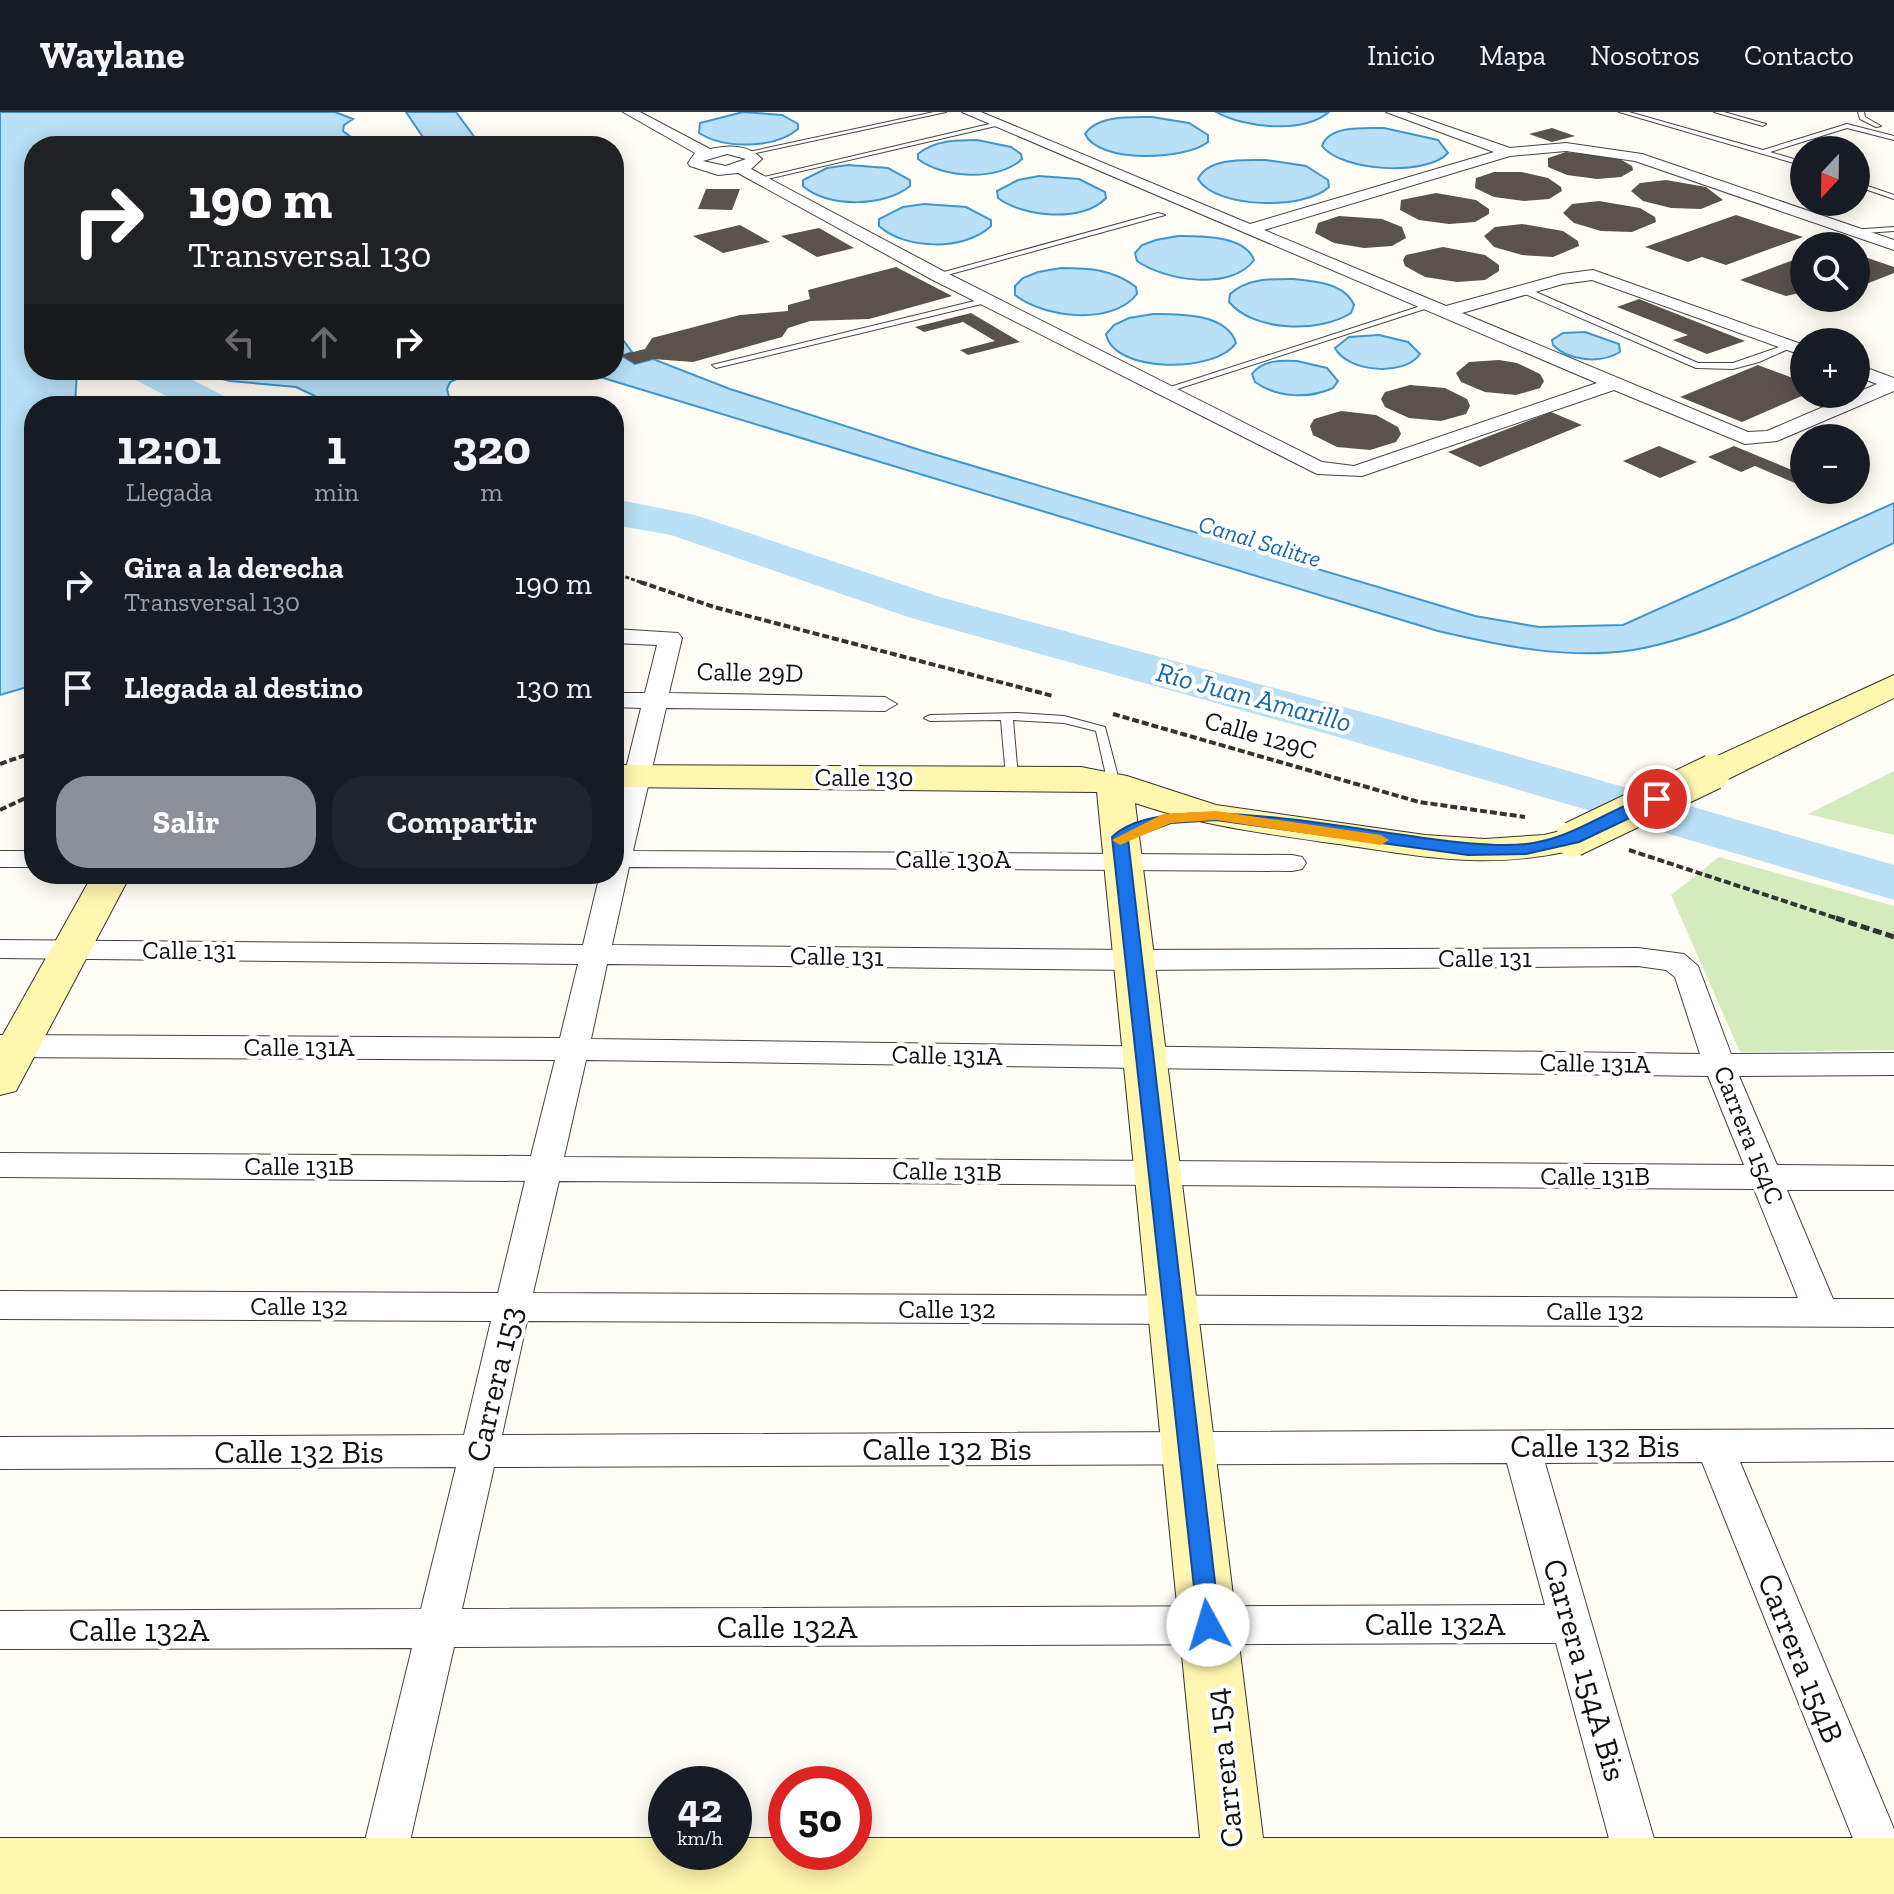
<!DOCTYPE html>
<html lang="es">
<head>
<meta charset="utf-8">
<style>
	body { margin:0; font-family:"Zilla Slab",serif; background:#20242c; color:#f1f3f6; height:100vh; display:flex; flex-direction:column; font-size:30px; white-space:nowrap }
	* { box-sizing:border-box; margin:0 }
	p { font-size:26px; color:#9ea1a6 }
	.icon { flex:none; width:44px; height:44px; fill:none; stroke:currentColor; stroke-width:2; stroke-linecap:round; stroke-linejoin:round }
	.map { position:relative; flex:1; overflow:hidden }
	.side { position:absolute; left:24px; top:284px; width:600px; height:488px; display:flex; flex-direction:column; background:#171b24; border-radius:32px; box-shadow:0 4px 20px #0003 }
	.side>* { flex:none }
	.top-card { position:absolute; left:24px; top:24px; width:600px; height:244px; border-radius:32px; box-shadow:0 4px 20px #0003; background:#202124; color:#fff; overflow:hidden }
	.needle { width:52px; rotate:202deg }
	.controls { position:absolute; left:1790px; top:24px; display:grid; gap:16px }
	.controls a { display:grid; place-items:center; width:80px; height:80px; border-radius:50%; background:#171b24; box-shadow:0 4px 20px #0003; font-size:40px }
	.speed { position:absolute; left:648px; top:1654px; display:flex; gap:16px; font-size:40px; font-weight:700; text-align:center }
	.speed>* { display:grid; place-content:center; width:104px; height:104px; border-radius:50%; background:#171b24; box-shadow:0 4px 20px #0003; line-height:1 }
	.speed small { font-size:20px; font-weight:400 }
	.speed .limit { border:12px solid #d22; background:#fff; color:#111 }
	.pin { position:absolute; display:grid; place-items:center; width:68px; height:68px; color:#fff; margin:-34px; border:4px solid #fff; border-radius:50%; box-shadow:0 2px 8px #0007 }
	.me { position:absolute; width:88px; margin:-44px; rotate:354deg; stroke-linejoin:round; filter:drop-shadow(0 0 6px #0008) }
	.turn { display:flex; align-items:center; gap:28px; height:168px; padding:0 32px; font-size:36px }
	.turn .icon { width:104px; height:104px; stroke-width:2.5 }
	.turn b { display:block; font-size:56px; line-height:68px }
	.lanes { display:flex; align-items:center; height:76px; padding:0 32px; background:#0003; justify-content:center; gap:40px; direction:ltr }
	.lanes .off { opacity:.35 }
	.eta { display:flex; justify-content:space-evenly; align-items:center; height:136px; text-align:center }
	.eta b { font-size:48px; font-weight:800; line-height:56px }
	.primary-button { display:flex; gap:16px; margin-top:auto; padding:16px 32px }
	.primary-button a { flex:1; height:92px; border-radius:32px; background:#8c9099; color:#fff; font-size:32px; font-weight:800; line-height:92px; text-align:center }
	.primary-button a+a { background:#20242c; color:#f1f3f6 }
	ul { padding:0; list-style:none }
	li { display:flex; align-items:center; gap:24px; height:104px; padding:0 32px }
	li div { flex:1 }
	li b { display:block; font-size:30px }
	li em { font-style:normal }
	header { display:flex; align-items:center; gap:48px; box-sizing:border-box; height:112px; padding:0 40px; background:#171b24; border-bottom:2px solid #363941 }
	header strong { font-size:38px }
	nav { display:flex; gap:44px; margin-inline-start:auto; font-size:28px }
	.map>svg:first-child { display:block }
</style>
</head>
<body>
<header>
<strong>Waylane</strong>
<nav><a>Inicio</a><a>Mapa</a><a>Nosotros</a><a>Contacto</a></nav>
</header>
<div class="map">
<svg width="1894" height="1782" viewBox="0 0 1894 1782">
	<rect width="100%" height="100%" fill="#fffdf5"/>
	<path fill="#d5ebbd" d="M1894,659V723L1808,702Z
		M1719,745L1894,794V938L1740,940L1671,783Z"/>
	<path fill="#b9e0f7" stroke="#3f96cf" stroke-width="2" d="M0,0H335L353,7L344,13L343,19L363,34H34V258H77L75,294H34V573L0,583Z
		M406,0H456L481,34H429Z
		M743,0L782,3L798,12V17C775,37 724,37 699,21L700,11Z
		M1216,0H1329C1303,22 1244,16 1216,0Z
		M1152,5L1189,11L1208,23V30C1186,48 1099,52 1085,22C1097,3 1131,5 1152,5Z
		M1384,16L1438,28L1448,41C1426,65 1341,59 1322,34C1329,13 1365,16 1384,16Z
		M977,28L1011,35L1021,42L1022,47C998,70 942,66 918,47V42C935,28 956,28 977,28Z
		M1266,48L1306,54L1328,68L1329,75C1305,98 1216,97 1198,67C1208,45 1246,48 1266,48Z
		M848,53L888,56L910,68V74C885,95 827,96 803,74V68L827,56Z
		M1039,64L1079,67L1105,80L1106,86C1083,111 1023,105 998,86L997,79L1018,68Z
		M924,92L966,95L991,108V114C965,139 905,138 879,114V107L903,95Z
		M1178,124C1200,124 1245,123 1254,148C1231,180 1164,168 1137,149L1135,141L1142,133L1156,128Z
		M1061,156C1088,156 1113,157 1136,175L1137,182C1112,214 1044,206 1015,183V174L1023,166L1038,160Z
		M1293,167C1314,169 1345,171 1354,193L1351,201C1320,221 1254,220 1229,190L1230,182C1248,166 1271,167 1293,167Z
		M1153,202C1178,202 1227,201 1236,231C1216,261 1114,262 1106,222L1114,213L1129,206Z
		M614,216L632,240L622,244L635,252L653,247L730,277L923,339L1475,504L1539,515L1623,513L1894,391V431C1815,468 1718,524 1633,538C1568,548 1502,534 1438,519L600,265L588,258H614Z
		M1585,220L1619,232L1620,240C1601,252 1568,249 1553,233L1552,228L1563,221Z
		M1379,223L1408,230L1420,242C1405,265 1347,260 1335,236L1349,225Z
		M1297,249L1327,256L1338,269L1333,276C1309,287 1277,286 1255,270L1252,262C1262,248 1281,248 1297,249Z
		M187,258H476L450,270L447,277L451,293L355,294L319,286L296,275L230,269Z"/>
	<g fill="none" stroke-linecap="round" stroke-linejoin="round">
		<path fill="#b9e0f7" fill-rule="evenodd" d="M127,258H173L228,286L233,294H185L132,266Z
			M614,387L695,403L940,485L1388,607L1894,753V788L1352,629L908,505L671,423L614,413Z"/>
	</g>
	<path fill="#5a524d" d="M1552,16L1575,24L1552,30L1529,22Z
		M1566,40L1618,46L1632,54L1633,58L1621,65L1597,67L1567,63L1548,55V46Z
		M1494,60H1522L1548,66L1561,75L1562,79L1549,87L1524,89L1494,85L1475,76L1476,66Z
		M1666,68L1706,75L1723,88L1701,97L1671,96L1643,89L1631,79L1640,71Z
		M706,77H740L732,98L698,97Z
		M1436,81L1476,88L1489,97V102L1475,110L1449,112L1419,108L1400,98L1401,88Z
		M1599,89L1640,96L1655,105L1656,110L1632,120L1601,119L1574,111L1563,101L1572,92Z
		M1736,103L1803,125L1726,153L1702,145L1688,150L1645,135Z
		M1339,104L1382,107L1402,115L1406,126L1392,134L1364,136L1334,131L1315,121L1318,111Z
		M1522,112L1563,119L1578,129L1579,134L1553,145L1522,143L1494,135L1484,124L1495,115Z
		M740,113L770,130L723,141L693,124Z
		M819,116L854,136L817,145L781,124Z
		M1443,135L1485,143L1499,153V159L1485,168L1457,170L1425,165L1405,154L1403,148L1406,143Z
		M1856,142L1894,155V161L1856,176Z
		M1804,144V180L1786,184L1740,168Z
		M896,155L952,184L869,207L810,209L788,216L782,225L693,250L653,247L635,252L621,243L645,237L652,226L740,203L788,199V193L810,187L808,178Z
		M1639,187L1745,229L1707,242L1673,228L1688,223L1617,195Z
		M971,201L1020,230L968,243L960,238L995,229L963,210L924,220L915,215Z
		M1499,248L1517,251L1540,262L1544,269L1540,276L1516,283L1485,280L1461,270L1456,261L1469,250Z
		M1758,253L1804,270V283L1742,310L1680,285Z
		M1410,273L1445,276L1467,287L1470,294L1466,302L1441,309L1409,306L1385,295L1381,287L1385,280Z
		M1341,299L1376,303L1398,315L1401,322L1396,330L1370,338L1337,335L1313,323L1310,314L1314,307Z
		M1551,300L1582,313L1480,355L1448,340Z
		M1659,334L1697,350L1660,366L1623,349Z
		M1734,334L1804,363V375L1755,354L1741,360L1708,345Z
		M1812,378H1839L1845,381L1832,387Z"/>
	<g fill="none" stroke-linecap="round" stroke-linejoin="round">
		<defs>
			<path id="lane" d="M934,0H946L747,43L744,41Z
				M1619,0H1629L1763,38L1847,12L1894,24V28L1847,16L1770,40L1804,50V54Z
				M1714,0H1724L1766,12L1763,14Z
				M1858,0H1864L1865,5L1881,14L1876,15L1860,7Z
				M998,10L1000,13L759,69L756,67Z
				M1856,70L1894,83V87L1856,74Z
				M1158,101L1165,103L940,165L933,163Z
				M1894,115V119L1850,122L1846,120L1850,118Z
				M1523,177H1529L1698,251H1733L1788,232L1795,234L1759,250L1733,257L1696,256L1523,181Z
				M987,186L991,188L990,190L716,256L712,253Z
				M1427,192L1434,194L1168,280L1161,278Z
				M1018,601L1064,604L1105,615L1120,672L1118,675L1114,676L1108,672L1096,619L1064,611L1013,608L1018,665L1012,669L1006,665L1001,608L930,609L924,606L930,603Z"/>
			<path id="street" d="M623,0H640L710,37C729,33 748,32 762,47L751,57L943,159L1322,350L1354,354L1597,271L962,0H981L1250,112L1494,40L1386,0H1406L1510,36L1566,31L1642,42L1894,128V138L1635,49L1566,39L1510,44L1264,118L1446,194L1562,162L1593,158L1804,233V244L1592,168L1563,172L1462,201L1748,320L1767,319L1877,272L1856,264V252L1894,266V279L1777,329L1745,332L1614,278L1362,364L1317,362L931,167L738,61L718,63L690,54L688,51L695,41ZM727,42L746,47L726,54L703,49Z
				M614,517L678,521L682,526L669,581L885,585L897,592L885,599L666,596L633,739L1292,743L1302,745L1306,751L1302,757L1292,759L629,755L612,833L1133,838L1638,836L1684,842L1698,854L1731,942L1894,941V963L1739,964L1777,1053L1894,1054V1078H1787L1833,1187H1894V1215L527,1209L502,1323L1894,1317V1349L1740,1350L1894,1717V1778L1888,1781L1872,1774L1702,1350L1545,1351L1670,1782H1624L1556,1531L454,1535L398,1782H352L412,1536L0,1537V1499L421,1497L456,1355L0,1357V1325L464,1323L491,1209L0,1207V1179L498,1181L525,1069L0,1065V1041L531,1044L555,948L0,945V923L560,926L578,852L0,846V828L583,833L600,762H614V705L641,596L614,595V581H645L657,533L614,531ZM607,852L1133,858L1638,854L1666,858L1675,865L1700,942L591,927ZM586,948L1708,964L1744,1053L564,1045ZM559,1069L1754,1077L1798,1186L533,1181ZM1507,1351L1545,1493L462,1497L494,1355Z
				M0,739H34V755H0Z"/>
			<path id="secondary" d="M1894,563V586L1726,668L1713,671L1700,668L1695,660L1700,652Z
				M614,653L1081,655L1127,664L1216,693L1425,723L1485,727L1544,723L1573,716L1586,719L1592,727L1586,735C1494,759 1430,746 1338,732C1268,722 1202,714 1135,691L1263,1726H1894V1782H0V1726H666V1740H734V1726H786V1740H854V1726H1200L1097,680L614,675Z
				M93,762H131L16,979L0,983V928Z"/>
		</defs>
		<use href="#lane" stroke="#444" stroke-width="2"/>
		<use href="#street" stroke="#444" stroke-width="2"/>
		<use href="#secondary" stroke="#333" stroke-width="2"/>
		<path stroke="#333" stroke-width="3" stroke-dasharray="4 2" stroke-linecap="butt" d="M614,461L646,472"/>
		<path stroke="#333" stroke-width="4" stroke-dasharray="7 3" stroke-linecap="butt" d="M640,470L714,495L1053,584
			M1113,602L1419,690L1525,705
			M0,652L34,640
			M0,698L34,682
			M1629,738L1842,808"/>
		<path stroke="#333" stroke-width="5" stroke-dasharray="9 4" stroke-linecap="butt" d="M1836,806L1894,825"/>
		<use href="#lane" fill="#fff" fill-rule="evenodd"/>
		<use href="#street" fill="#fff" fill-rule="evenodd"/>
		<use href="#secondary" fill="#fff6b0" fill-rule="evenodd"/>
		<defs>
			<path id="secondary-bridge" d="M1573,727L1713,660"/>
		</defs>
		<use href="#secondary-bridge" stroke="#333" stroke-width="37" stroke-linecap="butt"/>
		<use href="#secondary-bridge" stroke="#fff6b0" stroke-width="35"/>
	</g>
	<path fill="#1a73e8" stroke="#114b97" stroke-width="2" d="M1657,682L1663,683V690L1579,730L1526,742L1468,743L1216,708L1171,711L1128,727L1220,1513L1217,1521L1208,1524L1199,1521L1112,725C1174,663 1432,743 1526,732C1575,727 1611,694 1657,682Z"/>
	<path fill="#f59e0b" d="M1216,699L1381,723L1389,728L1381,733L1216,708L1171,711L1120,733L1112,728L1163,702Z"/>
	<g text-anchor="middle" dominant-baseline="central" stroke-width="8" stroke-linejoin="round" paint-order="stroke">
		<g font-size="24" font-style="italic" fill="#1768a6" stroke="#fff">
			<text transform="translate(1260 429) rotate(17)">Canal Salitre</text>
		</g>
		<g font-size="26" fill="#111" stroke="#fff">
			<text transform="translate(750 560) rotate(1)">Calle 29D</text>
			<text transform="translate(1261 623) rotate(16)">Calle 129C</text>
			<text x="864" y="665">Calle 130</text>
			<text x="953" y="747">Calle 130A</text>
			<text x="189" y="838">Calle 131</text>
			<text transform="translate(837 844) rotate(1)">Calle 131</text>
			<text x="1485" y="846">Calle 131</text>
			<text x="299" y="935">Calle 131A</text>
			<text transform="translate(947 943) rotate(1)">Calle 131A</text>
			<text transform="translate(1595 951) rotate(1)">Calle 131A</text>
			<text transform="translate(1749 1023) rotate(68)">Carrera 154C</text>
			<text x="299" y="1054">Calle 131B</text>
			<text transform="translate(947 1059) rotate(1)">Calle 131B</text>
			<text x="1595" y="1064">Calle 131B</text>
			<text x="299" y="1194">Calle 132</text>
			<text x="947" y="1197">Calle 132</text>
			<text x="1595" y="1199">Calle 132</text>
		</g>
		<g font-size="28" font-style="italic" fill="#1768a6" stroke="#fff">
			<text transform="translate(1254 585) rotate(15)">Río Juan Amarillo</text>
		</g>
		<g font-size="32" fill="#111" stroke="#fff">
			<text transform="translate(494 1272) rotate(-77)">Carrera 153</text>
			<text x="1595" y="1334">Calle 132 Bis</text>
			<text x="947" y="1337">Calle 132 Bis</text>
			<text x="299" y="1340">Calle 132 Bis</text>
			<text x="1435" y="1512">Calle 132A</text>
			<text x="787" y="1515">Calle 132A</text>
			<text x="139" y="1518">Calle 132A</text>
			<text transform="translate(1801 1546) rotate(68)">Carrera 154B</text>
			<text transform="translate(1585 1558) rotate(74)">Carrera 154A Bis</text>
			<text transform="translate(1224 1656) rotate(-96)">Carrera 154</text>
		</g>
	</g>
</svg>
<div class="controls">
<a><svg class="needle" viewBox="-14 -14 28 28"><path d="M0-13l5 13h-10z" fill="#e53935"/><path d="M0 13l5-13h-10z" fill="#9ea1a6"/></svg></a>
<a><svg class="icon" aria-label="search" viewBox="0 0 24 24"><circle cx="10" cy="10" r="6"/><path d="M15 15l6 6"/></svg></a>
<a>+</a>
<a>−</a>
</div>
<div class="speed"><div>42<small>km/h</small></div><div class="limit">50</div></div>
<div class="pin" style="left:1657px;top:687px;background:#d93025"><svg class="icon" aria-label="arrive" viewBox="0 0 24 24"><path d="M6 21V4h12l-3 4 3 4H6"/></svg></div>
<svg class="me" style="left:1208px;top:1513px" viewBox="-20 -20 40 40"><circle r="19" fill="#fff"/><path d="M0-13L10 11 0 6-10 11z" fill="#1a73e8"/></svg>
<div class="top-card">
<div class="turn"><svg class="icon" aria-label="right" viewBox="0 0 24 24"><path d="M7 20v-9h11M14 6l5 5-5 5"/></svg><div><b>190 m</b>Transversal 130</div></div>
<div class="lanes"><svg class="icon off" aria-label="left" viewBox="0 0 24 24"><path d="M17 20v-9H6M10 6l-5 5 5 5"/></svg><svg class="icon off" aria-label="ahead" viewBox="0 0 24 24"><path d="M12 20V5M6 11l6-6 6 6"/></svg><svg class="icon" aria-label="right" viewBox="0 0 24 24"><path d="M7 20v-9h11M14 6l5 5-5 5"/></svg></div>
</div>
<section class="side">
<div class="eta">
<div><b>12:01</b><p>Llegada</p></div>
<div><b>1</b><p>min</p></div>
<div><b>320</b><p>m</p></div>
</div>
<ul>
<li><svg class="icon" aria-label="right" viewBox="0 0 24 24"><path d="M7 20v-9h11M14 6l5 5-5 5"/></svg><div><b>Gira a la derecha</b><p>Transversal 130</p></div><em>190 m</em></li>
<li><svg class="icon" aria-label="arrive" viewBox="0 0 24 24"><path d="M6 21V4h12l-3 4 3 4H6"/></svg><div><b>Llegada al destino</b></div><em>130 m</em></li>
</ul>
<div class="primary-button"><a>Salir</a><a>Compartir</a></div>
</section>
</div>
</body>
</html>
